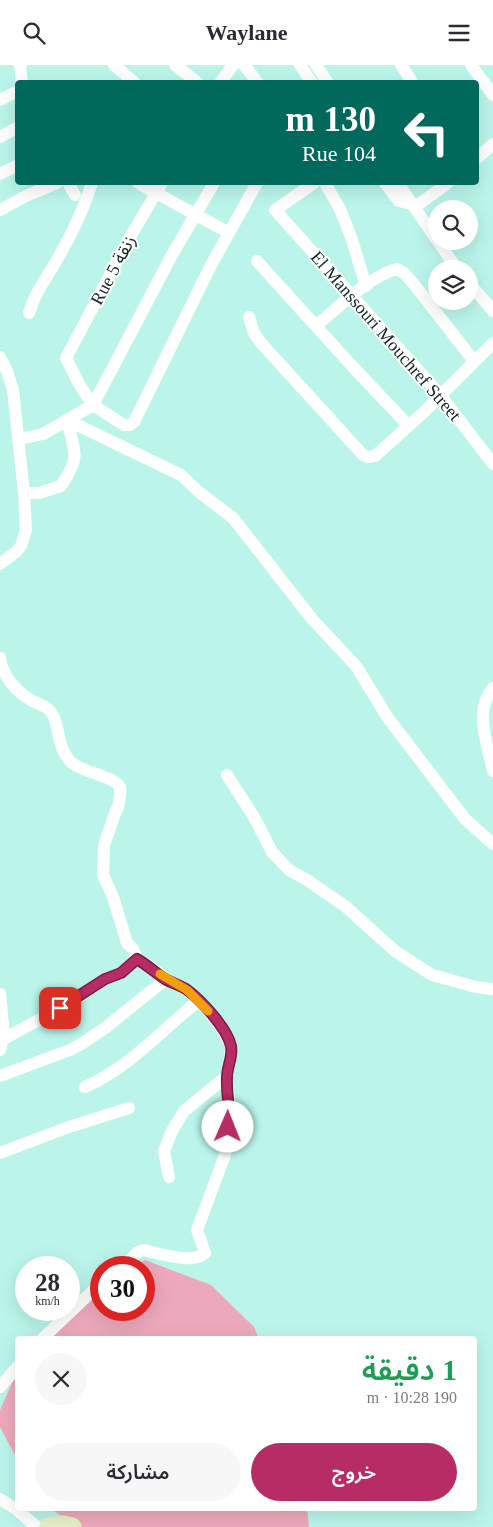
<!DOCTYPE html>
<html lang="ar">
<head>
<meta charset="utf-8">
<style>
	body { margin:0; font-family:"Times New Roman","Noto Sans Arabic",serif; background:#f7f7f7; color:#2b2b33; direction:rtl; height:100vh; display:flex; flex-direction:column; font-size:19px; white-space:nowrap }
	* { box-sizing:border-box; margin:0 }
	p { font-size:16px; color:#7c7c81 }
	.icon { flex:none; width:28px; height:28px; fill:none; stroke:currentColor; stroke-width:2; stroke-linecap:round; stroke-linejoin:round }
	.map { position:relative; flex:1; overflow:hidden; direction:ltr }
	.panel { position:absolute; left:15px; top:1271px; width:462px; height:175px; display:flex; flex-direction:column; background:#fff; border-radius:5px; box-shadow:0 5px 20px #0002; direction:rtl }
	.panel>* { flex:none }
	.banner { position:absolute; left:15px; top:15px; width:464px; height:105px; border-radius:5px; box-shadow:0 5px 20px #0002; direction:rtl; background:#00695c; color:#fff; overflow:hidden }
	.tools { position:absolute; left:428px; top:135px; display:grid; gap:10px }
	.tools a { display:grid; place-items:center; width:50px; height:50px; border-radius:50%; background:#fff; box-shadow:0 5px 20px #0002; font-size:25px }
	.speed { position:absolute; left:15px; top:1191px; display:flex; gap:10px; font-size:25px; font-weight:700; text-align:center }
	.speed>* { display:grid; place-content:center; width:65px; height:65px; border-radius:50%; background:#fff; box-shadow:0 5px 20px #0002; line-height:1 }
	.speed small { font-size:12px; font-weight:400 }
	.speed .limit { border:8px solid #d22; background:#fff; color:#111 }
	.pin { position:absolute; display:grid; place-items:center; width:42px; height:42px; color:#fff; margin:-21px; border-radius:10px; box-shadow:0 2px 8px #0006 }
	.me { position:absolute; width:55px; margin:-28px; rotate:1deg; stroke-linejoin:round; filter:drop-shadow(0 0 4px #0008) }
	.turn { display:flex; align-items:center; gap:18px; height:105px; padding:0 20px; font-size:22px }
	.turn .icon { width:65px; height:65px; stroke-width:2.5 }
	.turn b { display:block; font-size:35px; line-height:42px }
	.round { display:grid; place-items:center; flex:none; width:52px; height:52px; border-radius:26px; background:#f7f7f7 }
	.summary { display:flex; align-items:center; justify-content:space-between; height:85px; padding:0 20px }
	h1 { font-size:30px; font-weight:600; line-height:38px; color:#1e9e55 }
	.action { display:flex; gap:10px; margin-top:auto; padding:10px 20px }
	.action a { flex:1; height:58px; border-radius:30px; background:#b82c65; color:#fff; font-size:20px; font-weight:600; line-height:58px; text-align:center }
	.action a+a { background:#f7f7f7; color:#2b2b33 }
	header { display:flex; justify-content:space-between; align-items:center; height:65px; padding:0 20px; background:#fff; font-size:22px; font-weight:600 }
	.map>svg:first-child { display:block }
</style>
</head>
<body>
<header><svg class="icon" aria-label="menu" viewBox="0 0 24 24"><path d="M4 6h16M4 12h16M4 18h16"/></svg>Waylane<svg class="icon" aria-label="search" viewBox="0 0 24 24"><circle cx="10" cy="10" r="6"/><path d="M15 15l6 6"/></svg></header>
<div class="map">
<svg width="493" height="1462" viewBox="0 0 493 1462">
	<rect width="100%" height="100%" fill="#bbf5ea"/>
	<path fill="#eda9bc" d="M145,1195L211,1220L254,1262L259,1274H37L101,1227V1245H144V1202H134Z
		M17,1307V1394L0,1362V1345Z
		M50,1444H307L309,1462H80Z"/>
	<g fill="none" stroke-linecap="round" stroke-linejoin="round">
		<path stroke="#fff" stroke-width="12" d="M20,0L22,18
			M114,0L134,17
			M175,0L198,18
			M244,0L258,18
			M300,0L312,18
			M316,0L328,18
			M401,0L413,18
			M471,0L493,30
			M220,18L233,0
			M0,35L18,26
			M0,72L18,62
			M476,94L493,79
			M0,109L18,100
			M68,118L75,130
			M138,118L229,168
			M162,118L130,172L66,293L79,319L93,340L124,360H130L134,357L211,200L257,118
			M314,118L275,145L412,298L441,331L493,399
			M325,118L340,144L352,175L366,221
			M385,118L399,136L412,139
			M398,118L436,174
			M415,142L448,118
			M0,145L26,131L57,118
			M438,176L457,204
			M257,196L352,301L408,360
			M469,218L493,246
			M29,248C35,228 42,220 52,203C68,177 83,146 92,118
			M249,252L254,268L261,278L363,390L368,392L375,391L424,347L493,278
			M316,261C336,244 371,210 397,204L404,208L413,218L474,296
			M0,292L7,306L13,325L24,428L26,465L21,481L16,487L0,499
			M67,355L181,410L199,427L233,453L312,554L356,601L388,653L465,754L493,779
			M19,374L43,369L93,340L173,188L214,118
			M24,428H39L61,421C81,391 75,389 67,355
			M0,593C3,611 15,626 31,635C36,638 44,640 48,644C61,655 55,680 70,696C81,708 117,711 120,723C121,729 119,737 118,743H117L104,780L103,810L113,832L127,878L133,884L137,894L152,903L166,914L187,925L207,944L222,964L231,981L230,998L227,1011L184,1046L172,1066L164,1086L169,1112
			M493,623C473,645 488,681 493,706
			M227,710L254,752L272,787L289,805L307,815L345,841L395,886L432,910L476,922L493,924
			M0,929L4,970L0,985
			M0,976L75,935L105,914L121,908L137,894
			M0,1011L70,985L83,978L105,963L166,914
			M85,1022C129,1003 162,965 198,936
			M0,1088L69,1062L129,1043
			M122,1202L138,1187L143,1185C158,1188 194,1200 205,1188L197,1165L225,1090L230,1050L227,1011
			M42,1274L101,1218
			M0,1322L18,1301
			M0,1434L16,1444L37,1462"/>
		<path stroke="#e7f1c8" stroke-width="19" d="M49,1462L64,1460L72,1462"/>
	</g>
	<g fill="none" stroke-linecap="round" stroke-linejoin="round">
		<defs>
			<path id="route" d="M60,943L105,914L121,908L137,894C147,900 155,907 165,914C172,918 179,920 186,924C201,935 227,963 231,981C233,992 227,1002 227,1012C226,1029 231,1045 228,1062"/>
		</defs>
		<use href="#route" stroke="#781d42" stroke-width="12"/>
		<use href="#route" stroke="#b82c65" stroke-width="9"/>
		<path stroke="#f59e0b" stroke-width="9" d="M160,909L187,925L208,946"/>
	</g>
	<g text-anchor="middle" dominant-baseline="central" stroke-width="4" stroke-linejoin="round" paint-order="stroke">
		<g font-size="18" fill="#122925" stroke="#fff">
			<text transform="translate(113 205) rotate(-62)">Rue 5 زنقة</text>
			<text transform="translate(386 271) rotate(49)">El Manssouri Mouchref Street</text>
		</g>
	</g>
</svg>
<div class="tools">
<a><svg class="icon" aria-label="search" viewBox="0 0 24 24"><circle cx="10" cy="10" r="6"/><path d="M15 15l6 6"/></svg></a>
<a><svg class="icon" aria-label="layers" viewBox="0 0 24 24"><path d="M12 4l9 5-9 5-9-5zM3 14l9 5 9-5"/></svg></a>
</div>
<div class="speed"><div>28<small>km/h</small></div><div class="limit">30</div></div>
<div class="pin" style="left:60px;top:943px;background:#d93025"><svg class="icon" aria-label="arrive" viewBox="0 0 24 24"><path d="M6 21V4h12l-3 4 3 4H6"/></svg></div>
<svg class="me" style="left:228px;top:1062px" viewBox="-20 -20 40 40"><circle r="19" fill="#fff"/><path d="M0-13L10 11 0 6-10 11z" fill="#b82c65"/></svg>
<div class="banner">
<div class="turn"><svg class="icon" aria-label="left" viewBox="0 0 24 24"><path d="M17 20v-9H6M10 6l-5 5 5 5"/></svg><div><b>130 m</b>Rue 104</div></div>
</div>
<section class="panel">
<div class="summary"><div><h1>1 دقيقة</h1><p>190 m · 10:28</p></div><a class="round"><svg class="icon" aria-label="close" viewBox="0 0 24 24"><path d="M6 6l12 12M18 6L6 18"/></svg></a></div>
<div class="action"><a>خروج</a><a>مشاركة</a></div>
</section>
</div>
</body>
</html>
